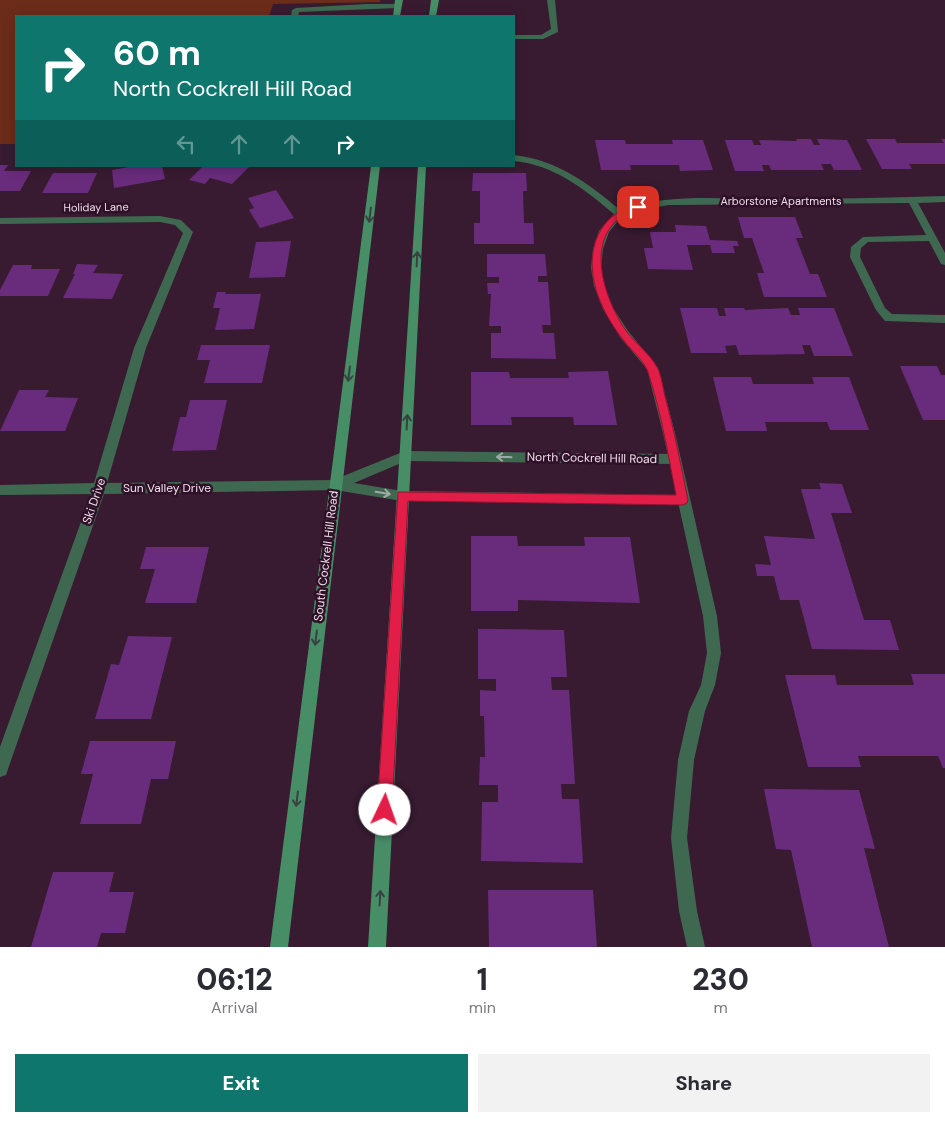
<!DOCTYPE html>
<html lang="en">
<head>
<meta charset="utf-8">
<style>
	body { margin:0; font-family:"DM Sans",sans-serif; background:#f2f2f3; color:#2b2b33; height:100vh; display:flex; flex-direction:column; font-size:19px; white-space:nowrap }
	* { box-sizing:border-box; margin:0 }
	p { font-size:16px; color:#7c7c81 }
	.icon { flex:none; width:28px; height:28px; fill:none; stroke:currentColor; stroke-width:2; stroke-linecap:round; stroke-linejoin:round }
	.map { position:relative; height:947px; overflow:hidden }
	.details { display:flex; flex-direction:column; background:#fff; flex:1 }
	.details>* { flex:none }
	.top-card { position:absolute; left:15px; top:15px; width:500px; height:152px; border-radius:0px; box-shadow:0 2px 12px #0003; background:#0f766e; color:#fff; overflow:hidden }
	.pin { position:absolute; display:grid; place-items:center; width:42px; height:42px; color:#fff; margin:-21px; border-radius:10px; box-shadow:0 2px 8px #0006 }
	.me { position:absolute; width:55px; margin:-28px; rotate:3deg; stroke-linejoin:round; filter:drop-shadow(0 0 4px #0008) }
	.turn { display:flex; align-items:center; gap:18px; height:105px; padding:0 15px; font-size:22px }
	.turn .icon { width:65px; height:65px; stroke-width:2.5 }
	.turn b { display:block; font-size:35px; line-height:42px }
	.lanes { display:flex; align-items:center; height:48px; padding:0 15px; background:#0003; justify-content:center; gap:25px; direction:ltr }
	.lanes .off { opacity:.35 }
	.eta { display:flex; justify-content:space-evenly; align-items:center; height:85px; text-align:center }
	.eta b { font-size:30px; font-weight:800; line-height:35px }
	.cta { display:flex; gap:10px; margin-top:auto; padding:10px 15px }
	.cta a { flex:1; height:58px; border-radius:0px; background:#0f766e; color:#fff; font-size:20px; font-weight:800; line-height:58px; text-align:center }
	.cta a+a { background:#f2f2f3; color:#2b2b33 }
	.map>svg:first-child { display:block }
</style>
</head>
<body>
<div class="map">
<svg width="945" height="947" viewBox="0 0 945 947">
	<rect width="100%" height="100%" fill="#381b31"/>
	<path fill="#6b2d19" d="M0,0H380V2L273,4L269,16H16V144H0Z"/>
	<path fill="#692c7c" d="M796,139H811L814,145H820L817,139L847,140L862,170H834L831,164H821L824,170H771L769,165H762L764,171H735L725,140H752L754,145H761L759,140L797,141Z
		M866,139H895L897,143H944L941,139H945V164H909L912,169H882Z
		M595,140H625L626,144H673L672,140H703L713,170L680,171L679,165H630L631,170H601Z
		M0,165H8L4,171H31L20,191H0Z
		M134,166H162L165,179L114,188L112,170Z
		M203,166H247L249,167L232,184L210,178L205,184L189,180Z
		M53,173H97L88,193H42Z
		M473,173H526L527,191H523L524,223H533L534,244H474V223H480V191H472Z
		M276,190L294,218L260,228L249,210L254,208L248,198Z
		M738,217H795L803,238H796L810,274H818L827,297H764L757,273H764L752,238H744Z
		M675,225L706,226L710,240L737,241L739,246H733L735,253H712L710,245H687L693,270L648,269L644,248H653L650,232H676Z
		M291,241L285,277L249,278L256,242Z
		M487,254H545L547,276H538V282H548L551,325H542L543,333H554L556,359L491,358V333H501V326H489L491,294H488L487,283H499V277H487Z
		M77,264L98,265L93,273L123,274L112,299L63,298L75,274H73Z
		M13,265H32L31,269H60L48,296H0V290Z
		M217,292H226L225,294H261L254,329L215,330L220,308H213Z
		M680,308H717L719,316H726L724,308H744L745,310L788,308L791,315H800L798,308H834L853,356H814L810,345H802L805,354L739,355L736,345L725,346L727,353H691Z
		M201,345H270L262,383H204L210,360H197Z
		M900,366H937L941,375H945V420H923Z
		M608,371L617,425H574L573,417H511L512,425H471V372H509L510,378H569L568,372Z
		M713,377H751L753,384H814L812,377H849L869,430H830L827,422H765L767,431H726Z
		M19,390H49L45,397L78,398L65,431H0Z
		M190,400H227L216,450L172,451L180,417H186Z
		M819,483L842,484L852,513H831L864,620H890L899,650L812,649L799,600H780L774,576H757L755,564L771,565L764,536L815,539L801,489H821Z
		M471,536H517L518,546H585L584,537H630L640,603L518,600V611H471Z
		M146,547H209L196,603H145L155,569H140Z
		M478,629L564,630L567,677H551L552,690H569L575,784H561L562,799H579L583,863L481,861L482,802H498V785H479L480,757H485L484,716H480V690L496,691V679H478Z
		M128,636L172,637L151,719H95L111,664L119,665Z
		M911,674H945V768H943L938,756H858L861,767H808L785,675H835L837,685H914Z
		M90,741H176L168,779H151L141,824H80L93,774H81Z
		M764,789L859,790L875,849L864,848L889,947H812L791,850L776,849Z
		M53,872H114L109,892H134L125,933H101L97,947H31Z
		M488,890H593L597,947H489Z"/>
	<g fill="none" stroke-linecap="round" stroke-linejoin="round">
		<path fill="#3e6950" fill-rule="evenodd" d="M547,0H555L558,32L543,39H514V35H541L551,29Z
			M367,4H398L402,6L398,8L299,12L298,16H291L292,10L296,8Z
			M405,451L675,454L679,455L681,459L679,463L675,464L406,461L354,483L402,491L683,495L688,496L689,500L688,504L683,505L402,501L335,490L331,489L329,485L331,481Z"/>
		<path fill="#3e6950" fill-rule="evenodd" d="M514,155C557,160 588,183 620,210C667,193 720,199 769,199C827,199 886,198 945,196V202L918,203L945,253V265L941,264L929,241L868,242L861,248L860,257L885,308L892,314L945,315V323L885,321L876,310L850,257L851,247L863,237L926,235L909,203L669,205L640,210L622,216L609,232L603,249L601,268L604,286L613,308L628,331L658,368L675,433L717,616L721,653L715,685L705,711L694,760L687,838L697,911L705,947H687L679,911L671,838L678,760L689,711L701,685L707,653L703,616L663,433L647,369L620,337L603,309L594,286L591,268L593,249L599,231L614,214C583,188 554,165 514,161Z
			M160,216L181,220L193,232L146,348L107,483L335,480L339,481L341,485L339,489L335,490L104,494L8,769L6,775L0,777V747L91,494L0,495V485L94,483L134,348L183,233L175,225L160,222L0,224V218Z"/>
		<path fill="#478e67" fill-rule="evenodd" d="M395,0H403L400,16H393Z
			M431,0H439L436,16H429Z
			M371,166H380L288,947H270Z
			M418,166H426L386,947H368Z"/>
	</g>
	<defs><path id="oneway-shaft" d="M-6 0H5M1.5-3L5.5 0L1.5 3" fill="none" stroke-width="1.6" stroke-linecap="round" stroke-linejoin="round" transform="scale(1.25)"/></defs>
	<g stroke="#384341">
		<use href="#oneway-shaft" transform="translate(370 215) rotate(97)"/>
		<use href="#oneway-shaft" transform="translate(417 259) rotate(-87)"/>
		<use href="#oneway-shaft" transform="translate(349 374) rotate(97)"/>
		<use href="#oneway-shaft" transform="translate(407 422) rotate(-87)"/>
		<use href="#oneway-shaft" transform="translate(316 638) rotate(97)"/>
		<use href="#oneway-shaft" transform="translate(297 799) rotate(97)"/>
		<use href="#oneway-shaft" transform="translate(380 898) rotate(-87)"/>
	</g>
	<g stroke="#a0a9a5">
		<use href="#oneway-shaft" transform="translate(504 457) rotate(-179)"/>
		<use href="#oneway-shaft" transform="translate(383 493) rotate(9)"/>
	</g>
	<path fill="#e11d48" stroke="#92132f" d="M638,204L641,205V209C635,211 628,213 623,216C583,241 606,303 627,332C636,344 650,354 657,367C662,376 663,390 666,400C675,433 681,466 688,500L687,503L683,505L408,501L392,810L390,815L385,817L379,815L377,810L398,492L676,495C668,454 661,412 648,372C644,361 632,351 625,342C603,315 585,278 595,243C602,222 616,210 638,204Z"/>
	<g text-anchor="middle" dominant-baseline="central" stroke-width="5" stroke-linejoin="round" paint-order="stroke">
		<g font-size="11" fill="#f1ddeb" stroke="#2e1127">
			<text x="781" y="201">Arborstone Apartments</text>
			<text transform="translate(96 207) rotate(-1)">Holiday Lane</text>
		</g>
		<g font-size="12" fill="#f1ddeb" stroke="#2e1127">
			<text transform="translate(592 458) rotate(1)">North Cockrell Hill Road</text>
			<text x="167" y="488">Sun Valley Drive</text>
			<text transform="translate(94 501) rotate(-71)">Ski Drive</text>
			<text transform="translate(326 556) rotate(-83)">South Cockrell Hill Road</text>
		</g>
	</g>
</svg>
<div class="pin" style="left:638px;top:207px;background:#d93025"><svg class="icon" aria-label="arrive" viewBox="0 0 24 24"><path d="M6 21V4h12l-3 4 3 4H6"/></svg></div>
<svg class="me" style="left:385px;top:810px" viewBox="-20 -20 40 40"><circle r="19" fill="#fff"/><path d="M0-13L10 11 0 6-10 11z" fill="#e11d48"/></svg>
<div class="top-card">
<div class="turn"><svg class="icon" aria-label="right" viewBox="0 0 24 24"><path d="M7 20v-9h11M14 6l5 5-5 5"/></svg><div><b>60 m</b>North Cockrell Hill Road</div></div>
<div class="lanes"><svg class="icon off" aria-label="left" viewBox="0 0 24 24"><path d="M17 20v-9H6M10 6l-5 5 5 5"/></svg><svg class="icon off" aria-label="ahead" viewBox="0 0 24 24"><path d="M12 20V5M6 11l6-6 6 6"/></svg><svg class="icon off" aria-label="ahead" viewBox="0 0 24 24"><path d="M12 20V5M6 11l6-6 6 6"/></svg><svg class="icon" aria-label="right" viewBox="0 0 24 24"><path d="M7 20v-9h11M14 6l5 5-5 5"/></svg></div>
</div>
</div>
<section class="details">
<div class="eta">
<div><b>06:12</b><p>Arrival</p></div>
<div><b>1</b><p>min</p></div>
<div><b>230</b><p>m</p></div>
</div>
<div class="cta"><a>Exit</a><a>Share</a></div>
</section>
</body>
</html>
